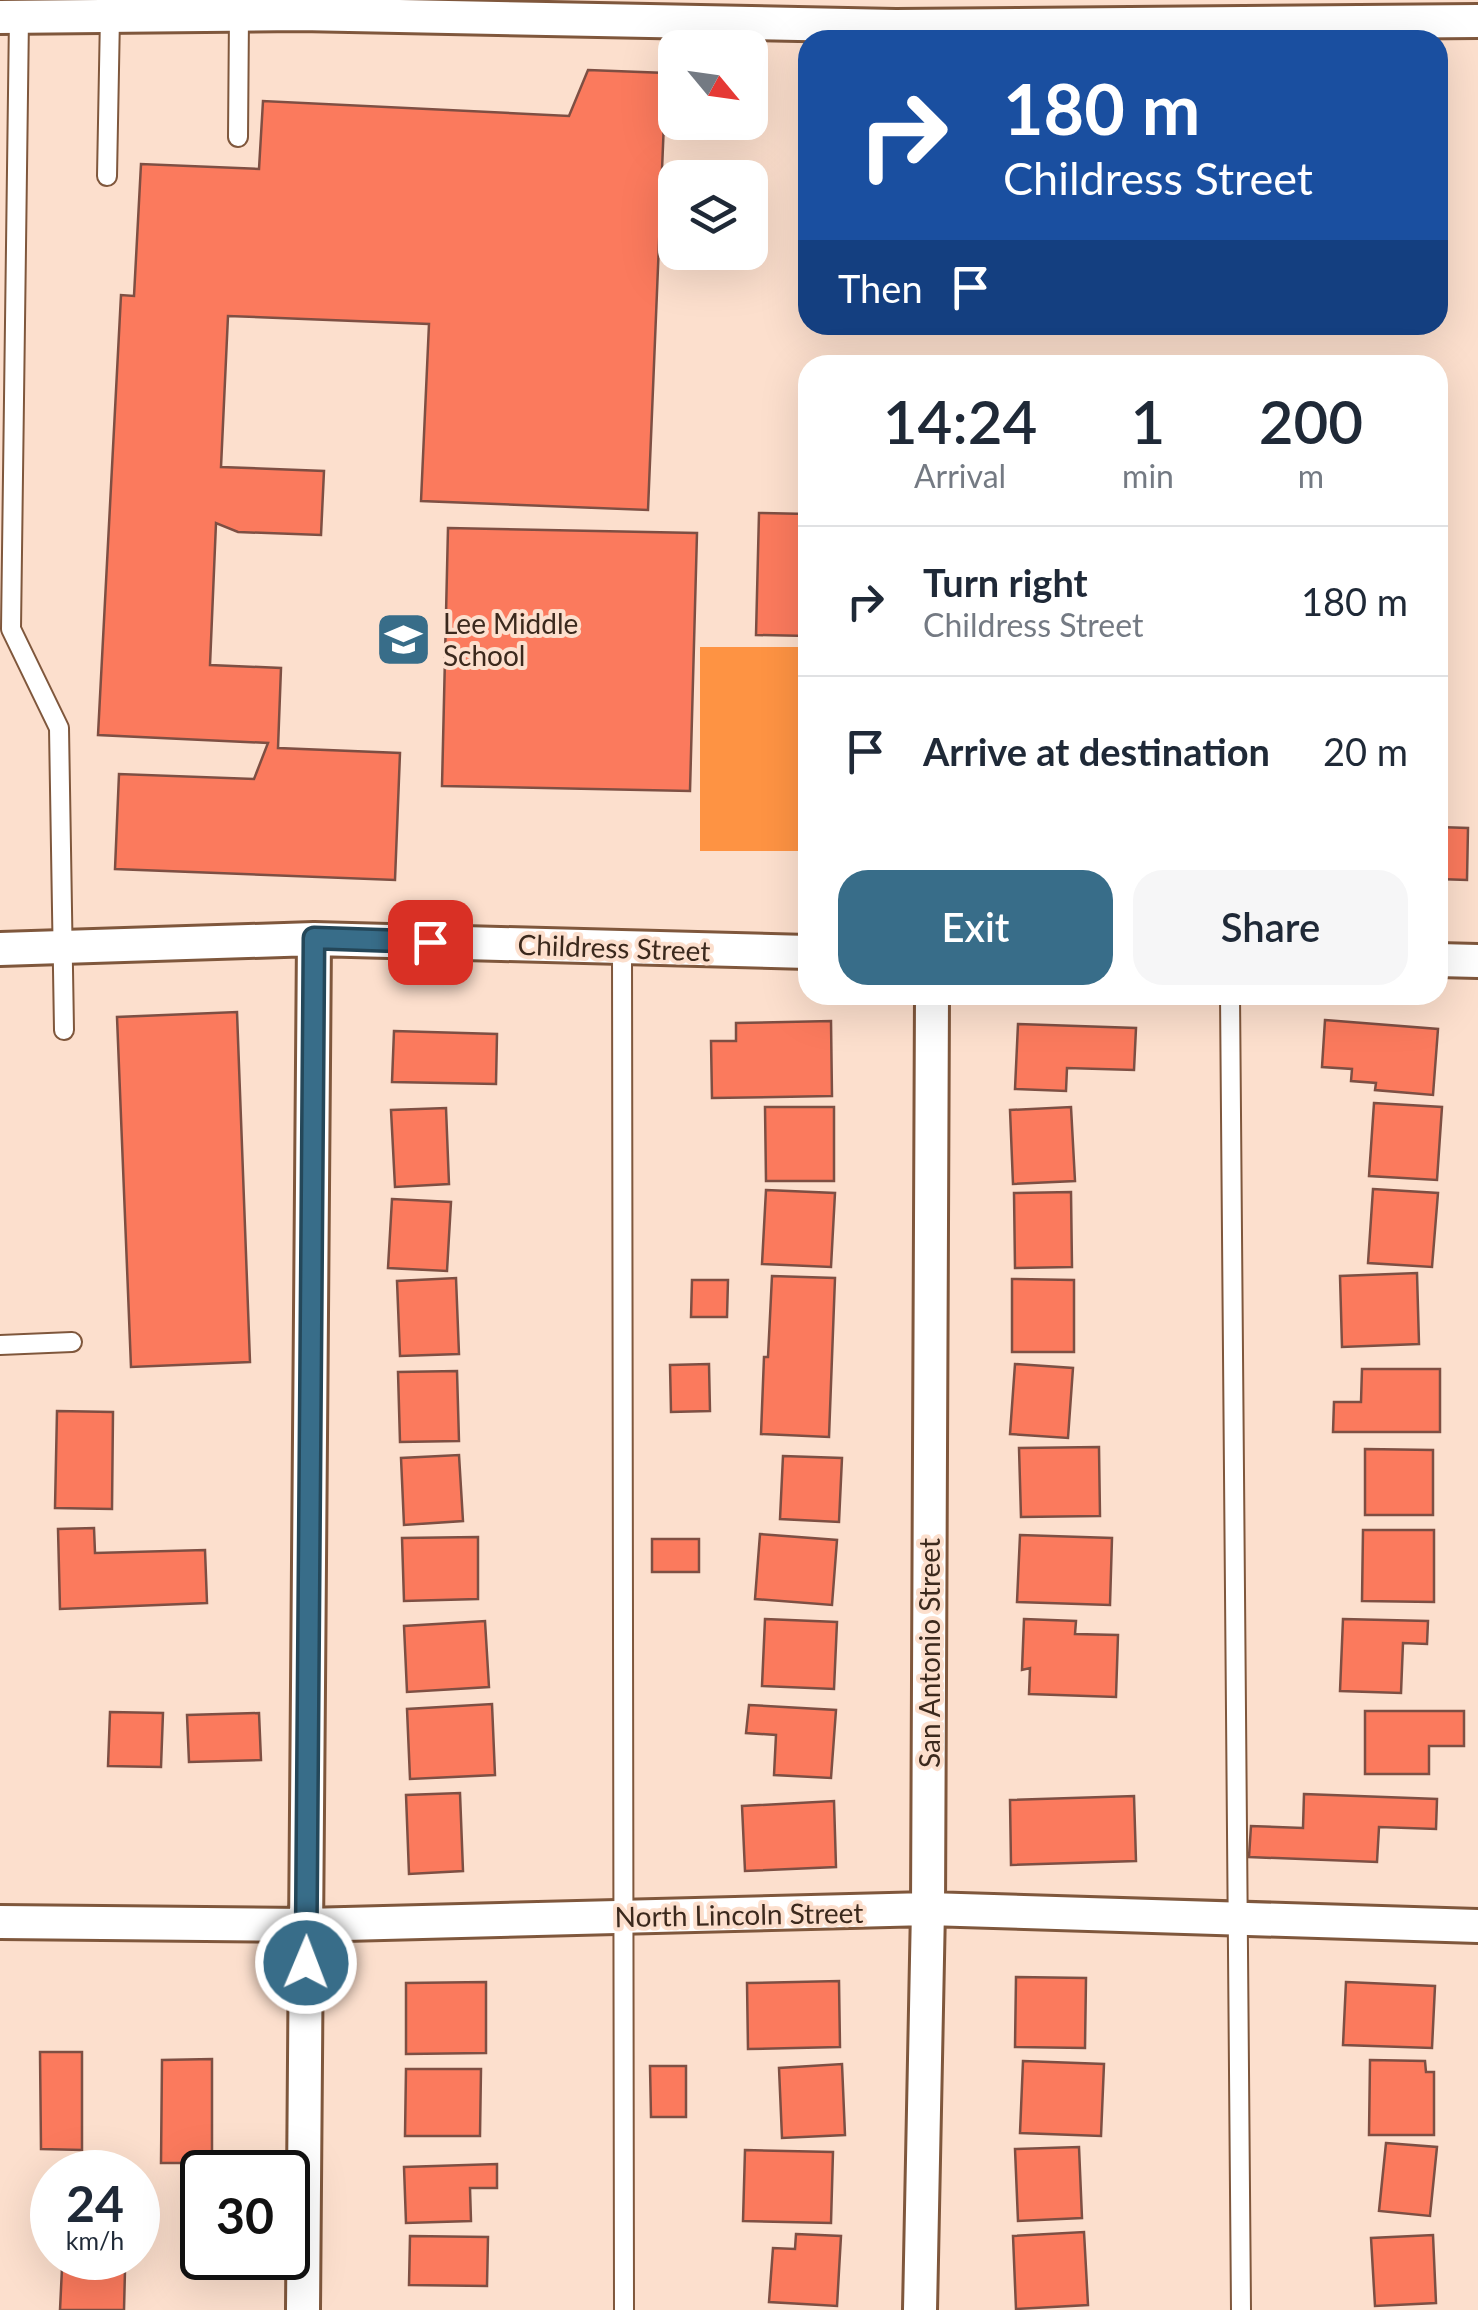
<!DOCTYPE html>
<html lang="en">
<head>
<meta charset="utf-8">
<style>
	body { margin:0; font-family:Lato,sans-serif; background:#f6f6f7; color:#1f2937; height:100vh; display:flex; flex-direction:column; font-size:38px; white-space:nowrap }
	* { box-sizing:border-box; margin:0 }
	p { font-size:32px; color:#747a83 }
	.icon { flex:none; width:55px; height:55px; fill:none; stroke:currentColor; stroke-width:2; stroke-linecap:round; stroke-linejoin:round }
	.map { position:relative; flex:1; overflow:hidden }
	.details { position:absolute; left:798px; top:355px; width:650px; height:650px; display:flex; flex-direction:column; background:#fff; border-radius:30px; box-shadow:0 10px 40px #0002 }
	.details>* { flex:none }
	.top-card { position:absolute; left:798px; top:30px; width:650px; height:305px; border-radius:30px; box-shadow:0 10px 40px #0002; background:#1a4fa0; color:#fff; overflow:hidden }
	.needle { width:65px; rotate:119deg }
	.tools { position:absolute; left:658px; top:30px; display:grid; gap:20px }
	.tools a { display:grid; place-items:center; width:110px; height:110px; border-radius:20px; background:#fff; box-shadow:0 10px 40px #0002; font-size:50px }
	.speed { position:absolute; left:30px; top:2150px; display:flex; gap:20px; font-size:50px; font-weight:700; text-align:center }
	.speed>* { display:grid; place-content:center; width:130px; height:130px; border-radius:50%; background:#fff; box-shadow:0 10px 40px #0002; line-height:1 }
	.speed small { font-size:25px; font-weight:400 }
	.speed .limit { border:5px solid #111; border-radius:15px; background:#fff; color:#111 }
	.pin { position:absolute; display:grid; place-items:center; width:85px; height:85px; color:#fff; margin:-42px; border-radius:20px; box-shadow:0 5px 15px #0006 }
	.me { position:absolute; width:110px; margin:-55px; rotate:1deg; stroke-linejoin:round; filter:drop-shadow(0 0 8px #0008) }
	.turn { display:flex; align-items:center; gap:35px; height:210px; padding:0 40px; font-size:45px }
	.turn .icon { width:130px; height:130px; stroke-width:2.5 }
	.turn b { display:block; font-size:70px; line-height:85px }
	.then { display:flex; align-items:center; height:95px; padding:0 40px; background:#0003; gap:20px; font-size:38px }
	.eta { display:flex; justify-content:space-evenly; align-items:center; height:170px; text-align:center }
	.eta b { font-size:60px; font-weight:600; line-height:70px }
	.button { display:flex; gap:20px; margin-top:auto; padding:20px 40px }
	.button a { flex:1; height:115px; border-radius:30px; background:#386d89; color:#fff; font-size:40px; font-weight:600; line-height:115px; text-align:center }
	.button a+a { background:#f6f6f7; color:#1f2937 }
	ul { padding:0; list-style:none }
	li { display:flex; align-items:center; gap:30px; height:150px; padding:0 40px; border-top:2px solid #e0e1e3 }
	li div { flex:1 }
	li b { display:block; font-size:38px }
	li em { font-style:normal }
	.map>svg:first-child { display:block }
</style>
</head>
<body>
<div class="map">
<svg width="1478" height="2310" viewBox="0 0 1478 2310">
	<rect width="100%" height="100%" fill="#fcdfcd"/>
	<path fill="#fe9343" d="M700,647H807V851H700Z"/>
	<path fill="#fb7a5d" stroke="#7e4f43" stroke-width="2.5" d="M588,70L666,73L648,510L421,501L429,324L228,316L221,467L324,471L321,535L238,532L216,523L210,665L281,668L278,748L400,753L395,880L115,869L119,774L254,779L268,743L98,735L121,295L134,296L141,164L259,169L263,101L569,116Z
		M759,513L808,514V636L756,635Z
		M448,528L697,533L690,791L442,786Z
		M1438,827L1468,828L1467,880L1438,879Z
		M237,1012L250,1362L131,1367L117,1017Z
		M1325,1020L1438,1029L1433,1095L1375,1090L1376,1083L1351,1081L1352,1069L1322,1067Z
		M831,1021L832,1096L712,1098L711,1041H736V1023Z
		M1018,1024L1136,1028L1134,1070L1067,1068L1066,1091L1015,1089Z
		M394,1031L497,1034L496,1084L392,1082Z
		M1374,1103L1442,1107L1437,1180L1369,1176Z
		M765,1107H834V1181H766Z
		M1071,1107L1075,1181L1013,1184L1010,1110Z
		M446,1108L449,1184L395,1187L391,1110Z
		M1373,1189L1438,1193L1432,1267L1368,1263Z
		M766,1190L835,1193L831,1267L762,1264Z
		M1071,1192L1072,1267L1015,1268L1014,1193Z
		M392,1199L451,1202L447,1271L388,1268Z
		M1417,1273L1419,1344L1342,1347L1340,1276Z
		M772,1276L835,1278L829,1437L761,1434L764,1357H768Z
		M456,1278L459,1354L400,1356L397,1281Z
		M1012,1279L1074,1280V1352H1012Z
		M692,1280H728L727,1317H691Z
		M709,1364L710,1411L671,1412L670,1365Z
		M1015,1364L1073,1368L1068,1438L1010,1434Z
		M1362,1369H1440V1432H1333L1334,1402H1361Z
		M457,1371L459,1441L400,1442L398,1372Z
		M57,1411L113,1412L112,1509L55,1508Z
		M1099,1447L1100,1516L1021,1517L1019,1448Z
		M1365,1449L1433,1450V1515H1365Z
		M459,1455L463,1521L404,1525L401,1458Z
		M783,1456L842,1458L839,1522L780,1519Z
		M94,1528L95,1553L205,1550L207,1603L60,1609L58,1529Z
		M1363,1530H1434V1602L1362,1601Z
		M760,1534L837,1540L832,1605L755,1599Z
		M1020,1535L1112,1538L1110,1605L1017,1602Z
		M478,1537V1599L404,1601L402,1538Z
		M652,1539H699V1572H652Z
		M765,1619L837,1622L834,1689L762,1686Z
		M1024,1619L1076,1621L1075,1634L1118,1635L1116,1697L1029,1694L1030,1668L1022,1670Z
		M1343,1619L1428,1621L1427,1644L1403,1643L1401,1693L1340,1691Z
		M485,1621L489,1687L407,1692L404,1626Z
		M492,1704L495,1775L410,1779L407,1709Z
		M749,1705L836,1710L831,1778L774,1775L776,1735L746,1733Z
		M1365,1711H1464V1746H1429V1774H1365Z
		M110,1712L163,1713L161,1767L108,1766Z
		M259,1713L261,1760L189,1762L187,1715Z
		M460,1793L463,1871L409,1874L406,1795Z
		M1304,1794L1437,1799L1436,1829L1379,1827L1377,1862L1249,1857L1251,1826L1303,1828Z
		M1134,1796L1136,1861L1011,1865L1010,1800Z
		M834,1801L836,1867L745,1871L742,1806Z
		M1016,1977L1086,1978L1085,2048L1015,2047Z
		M839,1981L840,2047L748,2049L747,1983Z
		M486,1982V2053L406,2054V1983Z
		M1346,1982L1435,1986L1432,2048L1343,2045Z
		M40,2052H82V2150L41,2149Z
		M212,2059V2163H161L162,2060Z
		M1370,2060L1425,2061L1426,2072H1434V2135H1369Z
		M1023,2061L1104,2064L1101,2136L1020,2133Z
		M842,2064L845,2135L782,2138L779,2068Z
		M650,2066H686V2117H651Z
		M406,2069H481L480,2136H405Z
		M1386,2143L1437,2147L1430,2216L1379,2211Z
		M1079,2147L1082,2218L1018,2221L1015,2149Z
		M745,2150L833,2152L831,2223L743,2221Z
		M497,2164V2188H470L471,2221L406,2223L404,2167Z
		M1084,2232L1088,2305L1016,2309L1013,2236Z
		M796,2234L841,2236L837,2306L769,2302L773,2248L795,2249Z
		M1433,2235L1436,2303L1375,2306L1371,2238Z
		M410,2236L488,2237L487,2286L409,2285Z
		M62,2268L125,2270L124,2310H60Z"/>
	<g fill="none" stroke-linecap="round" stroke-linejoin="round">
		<defs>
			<path id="service" d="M19,17L11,629L59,728L64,1030
				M238,137L239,15
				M107,176L110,16
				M622,947L624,2310
				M1230,995L1241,2310
				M0,1345L72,1342"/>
			<path id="minor" d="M0,17L300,14L896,26L1478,21
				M0,949L314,939L808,952
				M1438,960L1478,961
				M0,1922L306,1925L928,1909L1478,1926
				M303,2310L314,939
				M920,2310L928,1909L932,995"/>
		</defs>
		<use href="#service" stroke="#7f573c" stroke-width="22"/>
		<use href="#minor" stroke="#7f573c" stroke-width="38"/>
		<use href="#service" stroke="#fff" stroke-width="18"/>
		<use href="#minor" stroke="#fff" stroke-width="32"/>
	</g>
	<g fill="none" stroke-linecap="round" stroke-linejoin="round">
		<defs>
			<path id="route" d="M306,1963L314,938L430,942"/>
		</defs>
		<use href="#route" stroke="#244759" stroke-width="25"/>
		<use href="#route" stroke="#386d89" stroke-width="18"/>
	</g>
	<defs>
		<symbol id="school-square" viewBox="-11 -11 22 22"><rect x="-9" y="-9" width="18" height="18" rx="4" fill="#386d89" stroke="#fcdfcd"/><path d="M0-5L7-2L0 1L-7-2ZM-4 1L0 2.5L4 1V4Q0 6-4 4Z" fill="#fff"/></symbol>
	</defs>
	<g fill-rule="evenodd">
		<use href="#school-square" x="372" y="608" width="63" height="63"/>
	</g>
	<g text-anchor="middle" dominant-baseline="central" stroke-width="8" stroke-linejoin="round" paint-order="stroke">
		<g font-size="28" fill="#3b291d" stroke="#fcdfcd" text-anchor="start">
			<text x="443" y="623">Lee Middle<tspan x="443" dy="32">School</tspan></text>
		</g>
		<g font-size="28" fill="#3b291d" stroke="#fcdfcd">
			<text transform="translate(614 947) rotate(2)">Childress Street</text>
			<text transform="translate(929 1653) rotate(-90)">San Antonio Street</text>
			<text transform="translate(739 1914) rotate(-1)">North Lincoln Street</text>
		</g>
	</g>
</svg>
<div class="tools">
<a><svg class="needle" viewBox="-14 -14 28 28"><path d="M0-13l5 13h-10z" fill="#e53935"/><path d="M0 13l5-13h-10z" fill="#747a83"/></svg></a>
<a><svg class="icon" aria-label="layers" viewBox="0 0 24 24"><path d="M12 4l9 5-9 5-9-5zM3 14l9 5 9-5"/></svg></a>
</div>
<div class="speed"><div>24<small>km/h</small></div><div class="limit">30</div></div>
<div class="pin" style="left:430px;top:942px;background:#d93025"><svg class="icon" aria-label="arrive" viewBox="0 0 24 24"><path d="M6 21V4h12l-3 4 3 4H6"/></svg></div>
<svg class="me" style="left:306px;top:1963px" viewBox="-20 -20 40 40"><circle r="17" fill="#386d89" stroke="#fff" stroke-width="3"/><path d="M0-11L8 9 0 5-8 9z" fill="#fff"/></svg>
<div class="top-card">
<div class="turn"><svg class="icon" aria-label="right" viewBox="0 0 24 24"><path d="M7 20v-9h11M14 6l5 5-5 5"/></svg><div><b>180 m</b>Childress Street</div></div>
<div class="then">Then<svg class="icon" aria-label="arrive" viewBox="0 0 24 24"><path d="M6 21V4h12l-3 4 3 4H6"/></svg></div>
</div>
<section class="details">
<div class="eta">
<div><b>14:24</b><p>Arrival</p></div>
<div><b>1</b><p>min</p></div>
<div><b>200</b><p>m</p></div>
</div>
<ul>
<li><svg class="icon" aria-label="right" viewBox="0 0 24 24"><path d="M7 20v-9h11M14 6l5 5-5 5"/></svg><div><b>Turn right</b><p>Childress Street</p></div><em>180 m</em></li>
<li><svg class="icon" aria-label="arrive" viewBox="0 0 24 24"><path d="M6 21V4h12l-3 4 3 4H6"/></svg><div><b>Arrive at destination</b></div><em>20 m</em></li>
</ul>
<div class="button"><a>Exit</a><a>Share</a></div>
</section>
</div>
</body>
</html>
